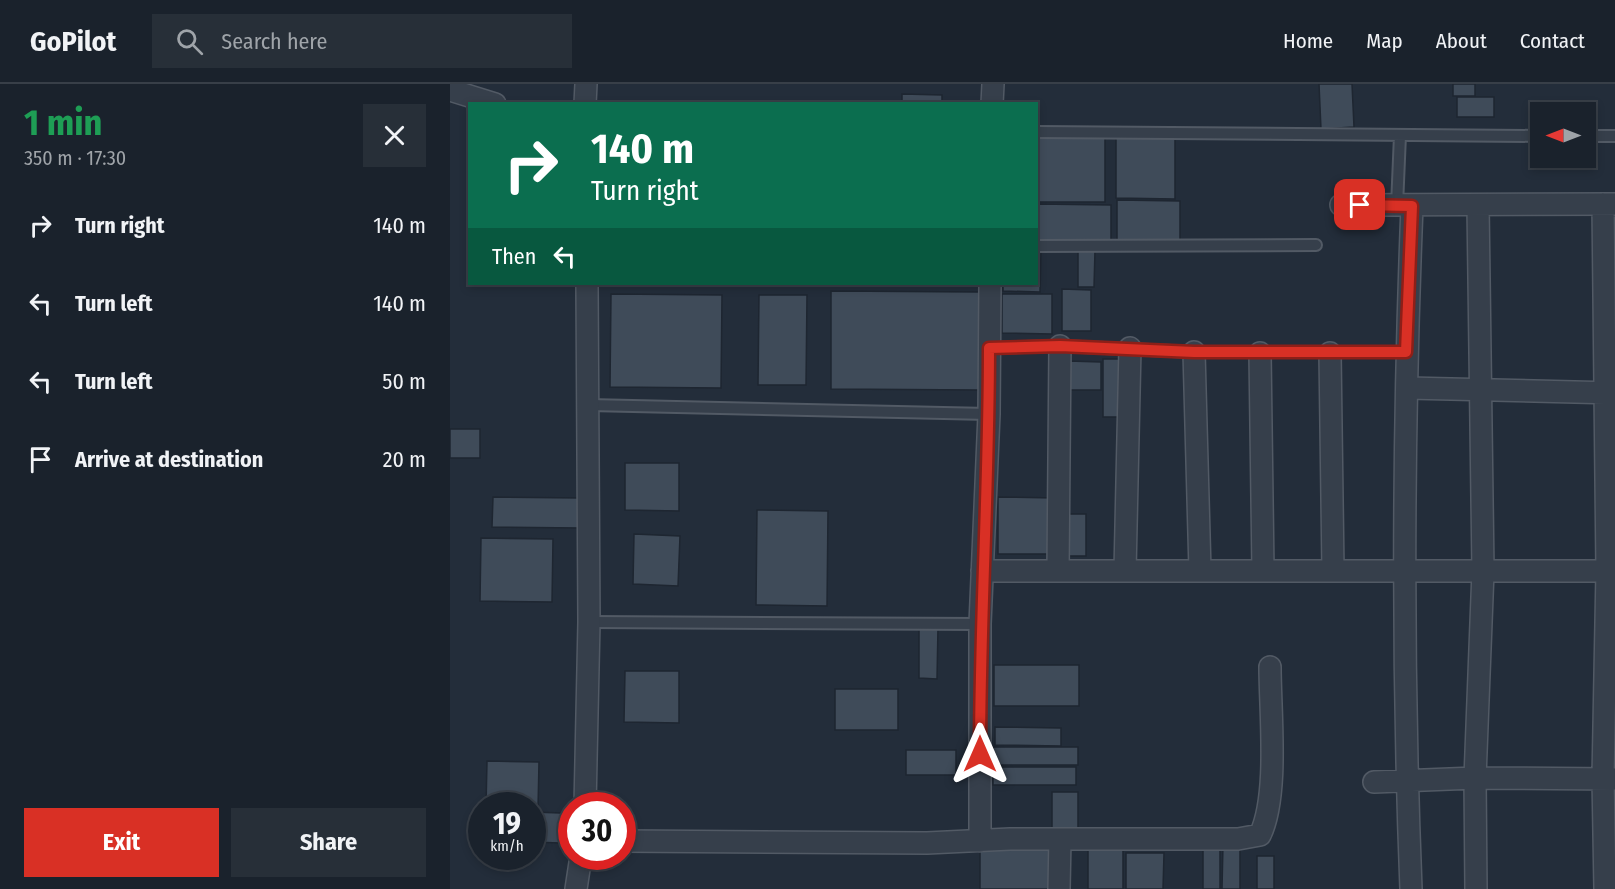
<!DOCTYPE html>
<html lang="en">
<head>
<meta charset="utf-8">
<style>
	body { margin:0; font-family:"Fira Sans Condensed",sans-serif; background:#272f38; color:#f1f3f6; height:100vh; display:flex; flex-direction:column; font-size:22px; white-space:nowrap }
	* { box-sizing:border-box; margin:0 }
	p { font-size:20px; color:#9fa4a9 }
	.icon { flex:none; width:33px; height:33px; fill:none; stroke:currentColor; stroke-width:2; stroke-linecap:round; stroke-linejoin:round }
	.map { position:relative; flex:1; overflow:hidden }
	.side { display:flex; flex-direction:column; background:#1a222c; width:450px }
	.side>* { flex:none }
	.hud { position:absolute; left:18px; top:18px; width:570px; height:183px; border-radius:0px; box-shadow:0 3px 9px #0003,0 0 0 2px #383f48; background:#0b6e4f; color:#fff; overflow:hidden }
	.needle { width:39px; rotate:270deg }
	.buttons { position:absolute; left:1080px; top:18px; display:grid; gap:12px }
	.buttons a { display:grid; place-items:center; width:66px; height:66px; border-radius:0px; background:#1a222c; box-shadow:0 3px 9px #0003,0 0 0 2px #383f48; font-size:30px }
	.speed { position:absolute; left:18px; top:708px; display:flex; gap:12px; font-size:30px; font-weight:700; text-align:center }
	.speed>* { display:grid; place-content:center; width:78px; height:78px; border-radius:50%; background:#1a222c; box-shadow:0 3px 9px #0003,0 0 0 2px #383f48; line-height:1 }
	.speed small { font-size:15px; font-weight:400 }
	.speed .limit { border:9px solid #d22; background:#fff; color:#111 }
	.pin { position:absolute; display:grid; place-items:center; width:51px; height:51px; color:#fff; margin:-26px; border-radius:12px; box-shadow:0 3px 9px #0006 }
	.me { position:absolute; width:66px; margin:-33px; rotate:0deg; stroke-linejoin:round; filter:drop-shadow(0 0 4px #0008) }
	.turn { display:flex; align-items:center; gap:21px; height:126px; padding:0 24px; font-size:27px }
	.turn .icon { width:78px; height:78px; stroke-width:2.5 }
	.turn b { display:block; font-size:42px; line-height:51px }
	.then { display:flex; align-items:center; height:57px; padding:0 24px; background:#0003; gap:12px; font-size:22px }
	.round { display:grid; place-items:center; flex:none; width:63px; height:63px; border-radius:0px; background:#272f38 }
	.head { display:flex; align-items:center; justify-content:space-between; height:102px; padding:0 24px }
	h1 { font-size:36px; font-weight:700; line-height:45px; color:#1e9e55 }
	.cta { display:flex; gap:12px; margin-top:auto; padding:12px 24px }
	.cta a { flex:1; height:69px; border-radius:0px; background:#d93025; color:#fff; font-size:24px; font-weight:700; line-height:69px; text-align:center }
	.cta a+a { background:#272f38; color:#f1f3f6 }
	ul { padding:0; list-style:none }
	li { display:flex; align-items:center; gap:18px; height:78px; padding:0 24px }
	li div { flex:1 }
	li b { display:block; font-size:22px }
	li em { font-style:normal }
	header { display:flex; align-items:center; gap:36px; box-sizing:border-box; height:84px; padding:0 30px; background:#1a222c; border-bottom:2px solid #383f48 }
	header strong { font-size:28px }
	nav { display:flex; gap:33px; margin-inline-start:auto; font-size:21px }
	.search { width:420px; height:54px; background:#272f38; display:flex; align-items:center; gap:15px; box-sizing:border-box; padding:0 21px; border-radius:0px; color:#9fa4a9; font-size:22px }
	main { display:flex; flex:1; min-height:0 }
	.map>svg:first-child { display:block }
</style>
</head>
<body>
<header>
<strong>GoPilot</strong>
<div class="search"><svg class="icon" aria-label="search" viewBox="0 0 24 24"><circle cx="10" cy="10" r="6"/><path d="M15 15l6 6"/></svg>Search here</div>
<nav><a>Home</a><a>Map</a><a>About</a><a>Contact</a></nav>
</header>
<main>
<section class="side">
<div class="head"><div><h1>1 min</h1><p>350 m · 17:30</p></div><a class="round"><svg class="icon" aria-label="close" viewBox="0 0 24 24"><path d="M6 6l12 12M18 6L6 18"/></svg></a></div>
<ul>
<li><svg class="icon" aria-label="right" viewBox="0 0 24 24"><path d="M7 20v-9h11M14 6l5 5-5 5"/></svg><div><b>Turn right</b></div><em>140 m</em></li>
<li><svg class="icon" aria-label="left" viewBox="0 0 24 24"><path d="M17 20v-9H6M10 6l-5 5 5 5"/></svg><div><b>Turn left</b></div><em>140 m</em></li>
<li><svg class="icon" aria-label="left" viewBox="0 0 24 24"><path d="M17 20v-9H6M10 6l-5 5 5 5"/></svg><div><b>Turn left</b></div><em>50 m</em></li>
<li><svg class="icon" aria-label="arrive" viewBox="0 0 24 24"><path d="M6 21V4h12l-3 4 3 4H6"/></svg><div><b>Arrive at destination</b></div><em>20 m</em></li>
</ul>
<div class="cta"><a>Exit</a><a>Share</a></div>
</section>
<div class="map">
<svg width="1165" height="805" viewBox="0 0 1165 805">
	<rect width="100%" height="100%" fill="#232d3a"/>
	<path fill="#3f4b59" stroke="#1e2631" stroke-width="1.5" d="M869,0H902L904,43L871,45Z
		M1003,0H1025V12H1003Z
		M452,10L492,11V20H452Z
		M1007,13H1044V33H1007Z
		M586,50L655,51V118H586Z
		M666,53L725,54V115L666,114Z
		M667,116L730,117V157H667Z
		M586,120L661,121V156H586Z
		M586,165H591L590,208L553,207V200H586Z
		M628,166H645L644,203H628Z
		M166,200H451V202Z
		M612,205L641,206V247H612Z
		M381,207L530,208L529,306L381,305Z
		M161,210L272,211L271,304L160,303Z
		M552,210H602V250L552,249Z
		M309,211H357L356,301H308Z
		M653,275H671L670,333H653Z
		M618,277L651,278V306H618Z
		M0,345H30V374H0Z
		M175,379H229V427L175,426Z
		M43,413L131,414V444L42,443Z
		M548,413L605,414V470H548Z
		M307,426L378,427L377,522L306,521Z
		M612,430H636V472H612Z
		M184,450L230,452L228,502L183,500Z
		M31,454L103,455L102,518L30,517Z
		M469,543H488L487,595L469,594Z
		M544,581H629V622H544Z
		M175,587H229V639L174,638Z
		M385,605H448V646H385Z
		M545,643L611,644V662L545,661Z
		M543,663H628V681H543Z
		M456,666H506V691H456Z
		M37,677L89,678L88,725H82V722H36Z
		M543,683H626V701H543Z
		M602,708H628V749H602Z
		M82,728L111,729L110,759L82,758Z
		M773,760H790V805H772Z
		M753,762H770V805H753Z
		M530,766H601L600,805H530Z
		M638,766H673V805H638Z
		M676,769H714L713,805H676Z
		M807,772H824V805H807Z"/>
	<g fill="none" stroke-linecap="round" stroke-linejoin="round">
		<defs>
			<path id="service" d="M586,48L1090,52
				M1136,52H1165
				M947,122L950,51
				M586,162L866,161
				M539,264L610,262L744,268H956
				M139,321L539,330
				M139,538L530,540"/>
			<path id="minor" d="M0,6L45,20
				M135,20L136,0
				M542,20L543,0
				M1153,120L1157,487L1153,694L1155,805
				M891,121L1165,120
				M744,268L750,487
				M810,269L813,487
				M880,269L883,487
				M958,304L1165,309
				M532,487H1165
				M608,487L610,262
				M675,487L680,264
				M924,698L1025,694L1165,695
				M135,722L139,538L137,200
				M172,757L477,759L560,755H788L810,751C829,712 820,628 820,583
				M530,757V540L539,330L540,200
				M126,805L131,772
				M609,805L610,755
				M961,805C952,578 953,349 962,122
				M1026,805L1025,694L1033,487L1028,121"/>
		</defs>
		<use href="#service" stroke="#525a65" stroke-width="14"/>
		<use href="#minor" stroke="#525a65" stroke-width="24"/>
		<use href="#service" stroke="#363f4b" stroke-width="10"/>
		<use href="#minor" stroke="#363f4b" stroke-width="21"/>
	</g>
	<g fill="none" stroke-linecap="round" stroke-linejoin="round">
		<defs>
			<path id="route" d="M530,670C530,535 539,400 539,264L610,262L744,268H956L962,122L910,121"/>
		</defs>
		<use href="#route" stroke="#8d1f18" stroke-width="15"/>
		<use href="#route" stroke="#d93025" stroke-width="10"/>
	</g>
</svg>
<div class="buttons">
<a><svg class="needle" viewBox="-14 -14 28 28"><path d="M0-13l5 13h-10z" fill="#e53935"/><path d="M0 13l5-13h-10z" fill="#9fa4a9"/></svg></a>
</div>
<div class="speed"><div>19<small>km/h</small></div><div class="limit">30</div></div>
<div class="pin" style="left:910px;top:121px;background:#d93025"><svg class="icon" aria-label="arrive" viewBox="0 0 24 24"><path d="M6 21V4h12l-3 4 3 4H6"/></svg></div>
<svg class="me" style="left:530px;top:670px" viewBox="-20 -20 40 40"><path d="M0-17L14 15 0 8-14 15z" fill="#d93025" stroke="#fff" stroke-width="4"/></svg>
<div class="hud">
<div class="turn"><svg class="icon" aria-label="right" viewBox="0 0 24 24"><path d="M7 20v-9h11M14 6l5 5-5 5"/></svg><div><b>140 m</b>Turn right</div></div>
<div class="then">Then<svg class="icon" aria-label="left" viewBox="0 0 24 24"><path d="M17 20v-9H6M10 6l-5 5 5 5"/></svg></div>
</div>
</div>
</main>
</body>
</html>
